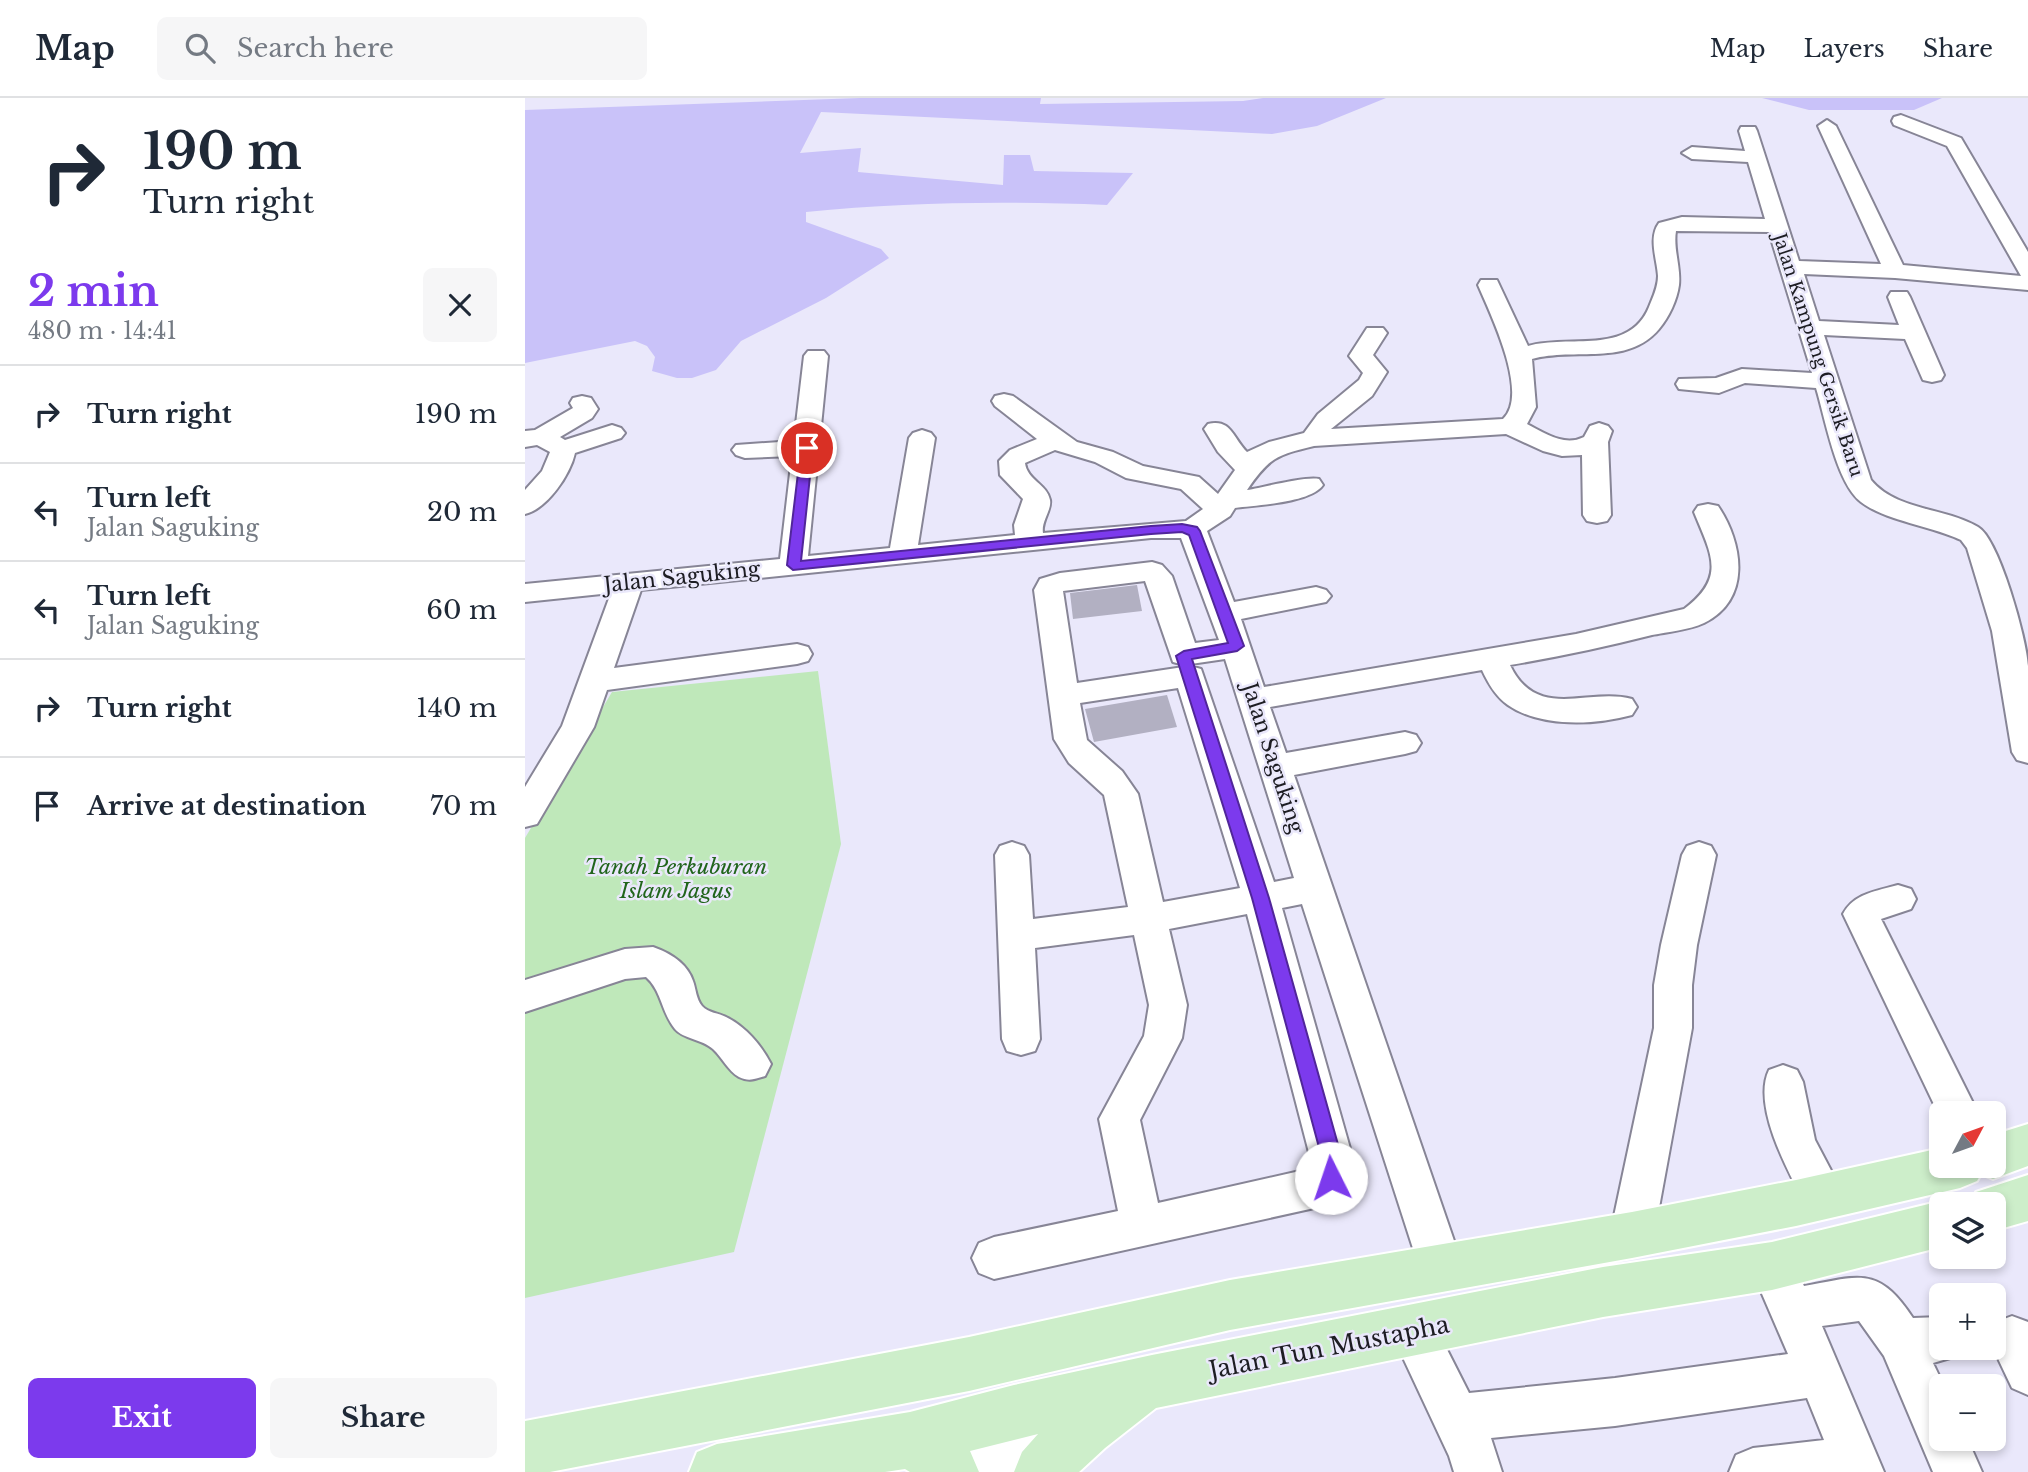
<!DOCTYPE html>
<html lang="en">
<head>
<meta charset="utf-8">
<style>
	body { margin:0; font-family:"Libre Baskerville",serif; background:#f6f6f7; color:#1f2937; height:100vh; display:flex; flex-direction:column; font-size:26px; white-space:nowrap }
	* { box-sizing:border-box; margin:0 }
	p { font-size:23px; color:#747a83 }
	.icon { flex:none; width:38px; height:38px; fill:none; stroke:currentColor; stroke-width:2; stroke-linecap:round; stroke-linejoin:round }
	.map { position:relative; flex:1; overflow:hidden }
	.sheet { display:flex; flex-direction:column; background:#fff; width:525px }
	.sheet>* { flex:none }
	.guide { background:#fff; color:#1f2937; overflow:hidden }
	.needle { width:46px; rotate:49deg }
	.buttons { position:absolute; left:1404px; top:1003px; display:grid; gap:14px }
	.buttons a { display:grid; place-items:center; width:77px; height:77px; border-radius:10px; background:#fff; box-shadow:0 4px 10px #0003; font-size:35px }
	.pin { position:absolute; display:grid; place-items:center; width:60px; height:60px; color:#fff; margin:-30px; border:4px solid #fff; border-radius:50%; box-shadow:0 2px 7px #0007 }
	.me { position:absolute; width:77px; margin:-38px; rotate:356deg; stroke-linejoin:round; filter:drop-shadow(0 0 5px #0008) }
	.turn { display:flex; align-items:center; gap:24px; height:147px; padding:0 28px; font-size:32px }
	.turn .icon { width:91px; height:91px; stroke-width:2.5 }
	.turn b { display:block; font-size:49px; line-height:60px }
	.round { display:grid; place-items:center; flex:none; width:74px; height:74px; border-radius:10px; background:#f6f6f7 }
	.headline { display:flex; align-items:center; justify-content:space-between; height:119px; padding:0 28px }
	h1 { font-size:42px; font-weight:700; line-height:52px; color:#7c3aed }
	.action { display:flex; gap:14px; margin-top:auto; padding:14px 28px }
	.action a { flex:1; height:80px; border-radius:10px; background:#7c3aed; color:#fff; font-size:28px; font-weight:700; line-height:80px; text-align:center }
	.action a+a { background:#f6f6f7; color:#1f2937 }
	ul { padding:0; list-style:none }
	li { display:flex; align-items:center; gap:21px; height:98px; padding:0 28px; border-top:2px solid #e0e1e3 }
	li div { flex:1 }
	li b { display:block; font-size:26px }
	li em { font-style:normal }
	header { display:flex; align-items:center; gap:42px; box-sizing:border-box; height:98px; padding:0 35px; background:#fff; border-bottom:2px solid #e0e1e3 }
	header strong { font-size:33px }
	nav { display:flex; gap:38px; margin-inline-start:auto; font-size:24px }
	.search { width:490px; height:63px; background:#f6f6f7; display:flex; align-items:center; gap:18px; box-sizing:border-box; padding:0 24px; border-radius:10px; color:#747a83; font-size:26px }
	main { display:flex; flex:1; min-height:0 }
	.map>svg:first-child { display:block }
</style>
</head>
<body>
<header>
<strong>Map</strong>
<div class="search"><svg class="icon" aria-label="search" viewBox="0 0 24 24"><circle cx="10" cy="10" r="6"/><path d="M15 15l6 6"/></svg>Search here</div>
<nav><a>Map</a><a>Layers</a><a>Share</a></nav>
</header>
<main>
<section class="sheet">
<div class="guide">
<div class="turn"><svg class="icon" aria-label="right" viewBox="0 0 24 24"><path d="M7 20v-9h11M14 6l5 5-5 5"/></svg><div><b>190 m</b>Turn right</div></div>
</div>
<div class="headline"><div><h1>2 min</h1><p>480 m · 14:41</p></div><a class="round"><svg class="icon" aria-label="close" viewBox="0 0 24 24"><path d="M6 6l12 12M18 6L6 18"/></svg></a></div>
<ul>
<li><svg class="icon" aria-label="right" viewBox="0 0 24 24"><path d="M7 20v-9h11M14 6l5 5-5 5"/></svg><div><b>Turn right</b></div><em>190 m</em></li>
<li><svg class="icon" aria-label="left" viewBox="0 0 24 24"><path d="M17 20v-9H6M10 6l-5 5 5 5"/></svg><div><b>Turn left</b><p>Jalan Saguking</p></div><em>20 m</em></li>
<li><svg class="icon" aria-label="left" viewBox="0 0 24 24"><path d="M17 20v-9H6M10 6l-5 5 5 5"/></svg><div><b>Turn left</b><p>Jalan Saguking</p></div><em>60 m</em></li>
<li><svg class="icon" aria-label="right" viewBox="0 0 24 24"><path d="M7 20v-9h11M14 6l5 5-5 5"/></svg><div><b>Turn right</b></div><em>140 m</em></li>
<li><svg class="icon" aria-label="arrive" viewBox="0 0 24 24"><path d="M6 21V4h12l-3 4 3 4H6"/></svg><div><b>Arrive at destination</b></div><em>70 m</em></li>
</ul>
<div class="action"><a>Exit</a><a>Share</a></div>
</section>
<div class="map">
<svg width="1503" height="1374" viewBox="0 0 1503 1374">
	<rect width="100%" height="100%" fill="#eae8fb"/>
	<path fill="#bfe8ba" d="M293,573L316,746L209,1154L0,1200V740L87,594Z"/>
	<path fill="#c9c2f9" d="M335,0H516L515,6L718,3L738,0H861L792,28L747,36L296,14L275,55L336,50L333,74L478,87L479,57H505L509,73L608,75L582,107C481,103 381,104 281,114V124L356,151L364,160L301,200L216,243L191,272L167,280H152L127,273L130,259L122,248L110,243L0,265V12Z
		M1237,0H1417L1389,12H1284Z"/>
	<path fill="#b2b0c2" d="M612,487L617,513L548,521L545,495Z
		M642,597L652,629L569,644L560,611Z"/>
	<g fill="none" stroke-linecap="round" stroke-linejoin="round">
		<defs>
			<path id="minor" d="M1376,17L1436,40L1503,154V192L1370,180L1279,176L1294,223L1374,227L1363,199L1366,194H1382L1385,199L1419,277L1416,282L1407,284L1398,282L1380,241L1299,237L1346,382C1372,413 1419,409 1453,429C1474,441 1502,542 1503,568C1503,601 1503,633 1503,665L1492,662L1487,654L1467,533L1442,450L1436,442C1407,428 1361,423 1336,404C1311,385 1300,319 1291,290L1220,285L1194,295L1154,291L1151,286L1154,281L1191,280L1217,271L1287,275L1244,134L1151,133C1148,151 1156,169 1154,187C1152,202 1144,219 1134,231C1102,269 1050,249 1007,261L1011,309L1002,326C1020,335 1039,349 1059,339L1065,328L1074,325L1083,328L1087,333L1083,344L1086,417L1082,423L1072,425L1062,423L1058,417L1057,357L1037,358L1018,353L981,336L789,348C751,357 744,360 722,392C740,389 781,378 794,381L798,387C786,405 731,407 710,410L705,418L682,433L709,504L791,489L801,492L806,498L801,504L716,521L739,589L1051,536L1159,511C1202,479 1186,456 1169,414L1173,408L1183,406L1193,408C1218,445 1227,501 1179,525C1164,532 1143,534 1127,537C1080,549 1033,559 985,567C1012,624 1063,589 1107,601L1112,609L1107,617C1070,627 1016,630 983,607C971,599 963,585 957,572L745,609L761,655L880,634L891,637L896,645L891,653L880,656L769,677L938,1169L932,1184L916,1190L900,1184L894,1169L777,806L757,810L830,1068C825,1091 816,1101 794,1109L469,1181L454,1175L447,1160L454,1145L469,1139L593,1113L574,1021L619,938L624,907L609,837L510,850L515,941L510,953L496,957L482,953L477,941L470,757L475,748L487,744L499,748L504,757L508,821L603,809L579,697L544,665L529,641L509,492L515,481L535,475L627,464L637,467L647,478L670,545L694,542L656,440H626L116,492L89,570L272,546L283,549L287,556L283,563L272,566L82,592L69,629L12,726L0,729V689L37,628L86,495L0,504V486L255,461L267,358L220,360L211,357L207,352L211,347L269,343L279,258L283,253H299L303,258L283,458L365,450L384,340L388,335L397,332L406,335L410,340L393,447L490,437L489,427L498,401L475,377L474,363L485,352L512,341L470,308L467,303L470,298L479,296L488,298L552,344L588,354L618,368L674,379L693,396L710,372L693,354L679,331L683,326C706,320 708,340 722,354L744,344L779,335L793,316L834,282L838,275L824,258L842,230H858L862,235L848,257L862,274L847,298L806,331L978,321C1005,296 965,215 953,187L956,182H972L1003,248C1044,236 1104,258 1124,209C1128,199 1133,189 1133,178C1132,161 1123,140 1134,125L1157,119L1240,121L1223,64L1167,61L1157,55L1167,49L1220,53L1214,33L1216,29H1230L1232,33L1274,163L1356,166L1293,28L1302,22L1311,28L1378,167L1496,178L1422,48L1369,27L1367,23L1369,19ZM530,352L570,364L601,380L656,391L678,411L661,423L518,435C516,423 527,412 525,402C522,386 502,382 500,365ZM620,483L648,564L659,567L700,561L769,780L749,784L676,571L665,568L552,585L538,493ZM653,590L715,790L638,804L613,696L597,673L562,642L555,605ZM722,816L788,1070L633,1105L615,1022L657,940L662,907L644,831Z
				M57,298L66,300L73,311L67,320L35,339L40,342L87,327L96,330L100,335L96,340L50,355C45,377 22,411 0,416V392L17,373L25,354L12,347L0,349V333L10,332L48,310L45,305L48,300Z
				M1174,744L1186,748L1191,757L1172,847L1167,887V930L1129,1137L1122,1151L1107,1157L1092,1151L1085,1137L1129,930V887L1136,847L1157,757L1162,748Z
				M1373,787L1386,791L1391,801L1386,811L1356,821L1453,1015H1416V1021L1318,816C1329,795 1352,793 1373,787Z
				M128,849C145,855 162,865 168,883C171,891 171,901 177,908C183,915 194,915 201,919C220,928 237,948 246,966L240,978C230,981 224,984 214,979C203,973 197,959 188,951C177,941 158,941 150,931C136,914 137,893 121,879L100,881L0,914V882L100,851Z
				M1258,967L1272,972L1278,984L1290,1042L1320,1099L1314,1113L1299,1118L1284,1113C1266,1079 1226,1009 1244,972Z
				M1247,1147L1263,1153L1279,1188C1335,1178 1353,1167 1388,1220L1416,1219V1250H1436L1432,1258L1408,1265L1419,1288H1416V1340H1442L1457,1374H1408L1359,1258L1334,1223L1297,1228L1359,1374H1204L1211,1357L1228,1350L1299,1342L1282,1300L1090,1328L966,1340L977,1374H929L924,1358L865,1232L872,1216L888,1210L904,1216L944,1295L1090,1280L1263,1256L1225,1168L1231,1153Z
				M1487,1218L1503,1224V1297L1487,1290L1468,1250L1471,1224Z
				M489,1290L506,1297L513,1314L517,1374H439L435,1322L442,1305L459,1298L470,1303L472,1297Z"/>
			<path id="major" d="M1503,1026V1068L1468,1081L1456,1076L1452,1083L1435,1090L1271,1128L1107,1160L705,1232L444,1293L25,1374H0V1323L444,1239L705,1182L1107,1114L1271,1082L1416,1050V1068H1468V1037Z
				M1503,1077V1123L1468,1133V1106H1445L1451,1094Z
				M1416,1103L1424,1106H1416V1149L1247,1192L1078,1219L631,1310L580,1350L554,1374H489L497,1354L513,1336L445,1353L454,1374H385L380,1371L360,1374H164L172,1354L192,1346L385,1314L489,1287L627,1257L1078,1169L1247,1144Z"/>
		</defs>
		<use href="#minor" stroke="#878596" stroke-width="4"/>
		<use href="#major" stroke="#fff" stroke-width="4"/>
		<use href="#minor" fill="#fff" fill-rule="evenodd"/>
		<use href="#major" fill="#cdeeca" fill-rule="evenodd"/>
	</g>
	<path fill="#7c3aed" stroke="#51269a" stroke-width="2" d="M282,347L288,350L276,463L626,428L657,426L672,429L675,433L719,548L712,553L667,561L744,800L819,1068L813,1087L806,1090L799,1087L796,1080L799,1068L727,800L651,558L659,553L703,545L664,437L657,434L626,436L268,472L262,467L276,350Z"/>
	<g text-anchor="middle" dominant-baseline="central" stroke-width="5" stroke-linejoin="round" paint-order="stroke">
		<g font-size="18" fill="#1d1d23" stroke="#eae8fb">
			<text transform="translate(1293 257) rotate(72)">Jalan Kampung Gersik Baru</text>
		</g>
		<g font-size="21" fill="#1d1d23" stroke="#eae8fb">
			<text transform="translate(157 479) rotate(-6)">Jalan Saguking</text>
			<text transform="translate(748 660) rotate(72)">Jalan Saguking</text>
		</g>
		<g font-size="21" font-style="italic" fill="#21651c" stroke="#eae8fb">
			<text x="151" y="769">Tanah Perkuburan<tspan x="151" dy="24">Islam Jagus</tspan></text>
		</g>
		<g font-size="24" fill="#1d1d23" stroke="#eae8fb">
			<text transform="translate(804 1249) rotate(-11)">Jalan Tun Mustapha</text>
		</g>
	</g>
</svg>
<div class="buttons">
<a><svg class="needle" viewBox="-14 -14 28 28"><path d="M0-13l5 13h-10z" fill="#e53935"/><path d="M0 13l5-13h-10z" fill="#747a83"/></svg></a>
<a><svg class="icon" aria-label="layers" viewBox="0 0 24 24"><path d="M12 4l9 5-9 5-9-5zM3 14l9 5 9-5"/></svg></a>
<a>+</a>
<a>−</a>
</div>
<div class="pin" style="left:282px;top:350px;background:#d93025"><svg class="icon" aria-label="arrive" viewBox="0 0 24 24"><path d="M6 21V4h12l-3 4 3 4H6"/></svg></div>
<svg class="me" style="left:806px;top:1080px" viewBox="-20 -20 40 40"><circle r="19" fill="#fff"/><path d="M0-13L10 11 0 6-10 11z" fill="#7c3aed"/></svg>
</div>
</main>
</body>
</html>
